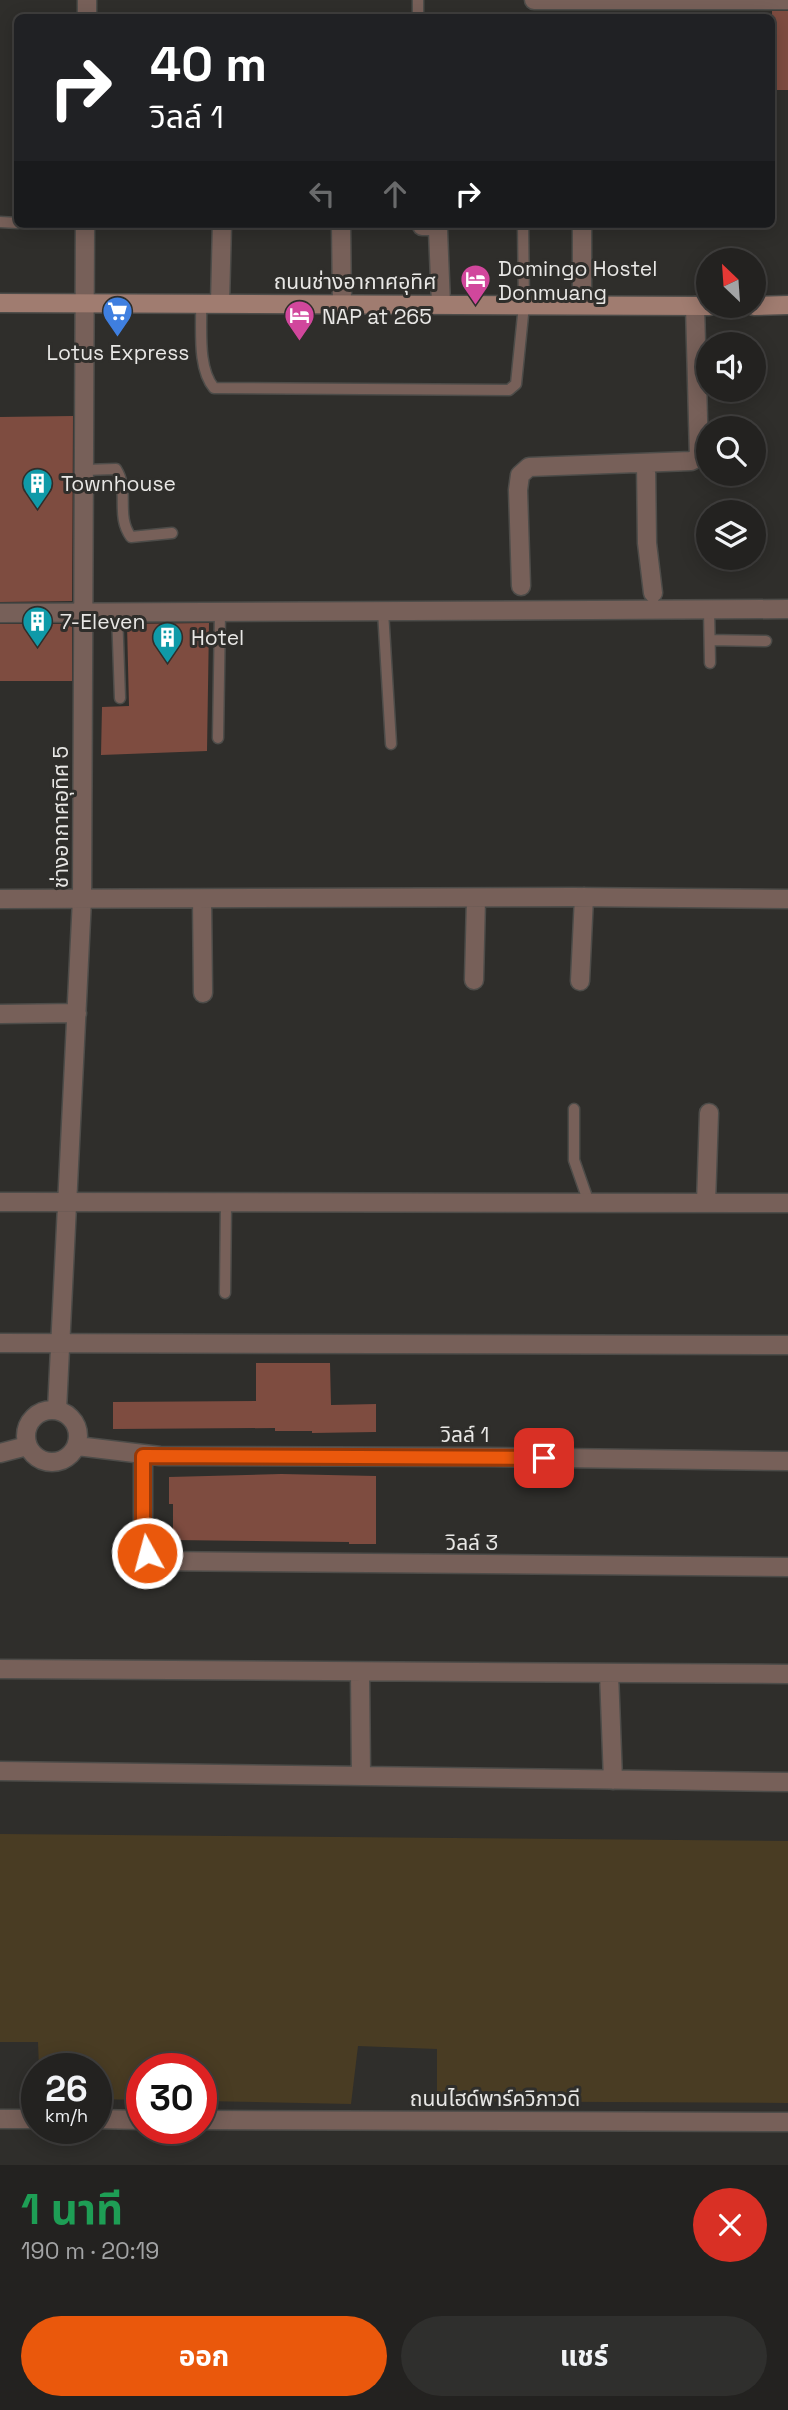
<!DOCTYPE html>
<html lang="th">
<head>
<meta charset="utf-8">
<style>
	body { margin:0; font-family:"Space Grotesk","Noto Sans Thai",sans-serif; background:#2f2f2d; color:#f1f3f6; height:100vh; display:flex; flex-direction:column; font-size:26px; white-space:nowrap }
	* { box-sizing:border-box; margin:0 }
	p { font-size:23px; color:#a3a4a5 }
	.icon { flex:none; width:38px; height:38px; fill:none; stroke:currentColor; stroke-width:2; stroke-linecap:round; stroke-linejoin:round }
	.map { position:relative; height:2165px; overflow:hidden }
	.sheet { display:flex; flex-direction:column; background:#232220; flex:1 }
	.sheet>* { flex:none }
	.top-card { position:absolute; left:14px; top:14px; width:761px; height:214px; border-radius:10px; box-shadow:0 4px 18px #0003,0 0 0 2px #403f3e; background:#202124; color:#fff; overflow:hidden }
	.needle { width:46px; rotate:335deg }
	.controls { position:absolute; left:696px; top:248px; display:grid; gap:14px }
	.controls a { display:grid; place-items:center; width:70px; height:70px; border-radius:50%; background:#232220; box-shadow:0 4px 18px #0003,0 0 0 2px #403f3e; font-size:35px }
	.speed { position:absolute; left:21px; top:2053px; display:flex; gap:14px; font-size:35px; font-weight:700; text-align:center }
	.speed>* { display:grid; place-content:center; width:91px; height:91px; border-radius:50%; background:#232220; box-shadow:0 4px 18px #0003,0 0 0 2px #403f3e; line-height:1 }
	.speed small { font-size:18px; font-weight:400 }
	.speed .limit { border:10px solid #d22; background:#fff; color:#111 }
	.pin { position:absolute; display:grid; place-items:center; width:60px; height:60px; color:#fff; margin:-30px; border-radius:14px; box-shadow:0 4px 10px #0006 }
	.me { position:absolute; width:77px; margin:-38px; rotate:353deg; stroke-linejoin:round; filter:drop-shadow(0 0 5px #0008) }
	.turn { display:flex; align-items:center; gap:24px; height:147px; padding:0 21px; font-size:32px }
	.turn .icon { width:91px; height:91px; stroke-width:2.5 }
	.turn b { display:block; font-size:49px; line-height:60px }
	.lanes { display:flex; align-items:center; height:66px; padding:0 21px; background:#0003; justify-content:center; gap:35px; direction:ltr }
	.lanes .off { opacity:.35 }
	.round { display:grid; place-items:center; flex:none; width:74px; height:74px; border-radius:37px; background:#2f2f2d }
	.summary { display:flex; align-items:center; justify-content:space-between; height:119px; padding:0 21px }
	h1 { font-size:42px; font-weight:700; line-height:52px; color:#1e9e55 }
	.cta { display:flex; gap:14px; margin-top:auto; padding:14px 21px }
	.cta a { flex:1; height:80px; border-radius:42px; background:#ea580c; color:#fff; font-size:28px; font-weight:700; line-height:80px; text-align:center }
	.cta a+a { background:#2f2f2d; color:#f1f3f6 }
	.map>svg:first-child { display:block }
</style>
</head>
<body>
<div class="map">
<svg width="788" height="2165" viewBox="0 0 788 2165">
	<rect width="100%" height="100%" fill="#2f2e2b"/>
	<path fill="#493c23" d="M0,1834L788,1841V2103L437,2101V2049L358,2046L351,2104L201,2101V2068H142V2100L96,2099V2068H39L38,2042H0Z"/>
	<path fill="#7e4c40" d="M772,11H788V90H773Z
		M73,416L72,601L0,602V417Z
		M209,623L207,751L101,755L102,707L129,706L127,624Z
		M0,624H72V681H0Z
		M256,1363H330L331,1405L376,1404V1432L312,1433V1431H275V1428L113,1429V1402L256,1401Z
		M281,1474L376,1476V1544H349V1542L173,1540V1504H169V1477Z"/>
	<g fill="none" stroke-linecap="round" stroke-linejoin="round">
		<defs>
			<path id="lane" d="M418,18V0
				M0,222L18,223
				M201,303C202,328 197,368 214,388L509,390L516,384L524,305L523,224
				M84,470L116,469C130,491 115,515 131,537L172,533
				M709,610L710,663
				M383,611L391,744
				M117,612L120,698
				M710,640L766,641
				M218,738L220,612
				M574,1109V1160L589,1203
				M225,1293L226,1203"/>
			<path id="street" d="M534,0H788
				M87,18V0
				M341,224L342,304
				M582,224V305
				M422,226H434L438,231L441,304
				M220,303L222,224
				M646,463L647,543L653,593
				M521,586L518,490L520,475L529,467L691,461L699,457L695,306
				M0,613L788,609
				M0,899L573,897L788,899
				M202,899L203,993
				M474,980L476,899
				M580,981L584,897
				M0,1014L77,1013
				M0,1202L788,1203
				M706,1203L709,1113
				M0,1343L788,1345
				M26 1436a26 26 0 1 1 52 0a26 26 0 1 1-52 0Z
				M57,1410L82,899L85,224
				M77,1446L160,1456L489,1457L788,1461
				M0,1453L27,1446
				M143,1456V1539L147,1553L156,1561L788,1567
				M0,1669L788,1674
				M360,1672L361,1776
				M609,1673L613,1780
				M0,1771L788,1782
				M0,2119H37
				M96,2119L142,2120
				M201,2120L788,2122"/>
			<path id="secondary" d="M0,303L709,306
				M754,306L788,305"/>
		</defs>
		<use href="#lane" stroke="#4d4c49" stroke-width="13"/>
		<use href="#street" stroke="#4d4c49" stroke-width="21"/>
		<use href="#secondary" stroke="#4d4c49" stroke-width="21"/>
		<use href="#lane" stroke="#776059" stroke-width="10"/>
		<use href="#street" stroke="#776059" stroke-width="18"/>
		<use href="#secondary" stroke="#a07c70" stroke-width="18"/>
	</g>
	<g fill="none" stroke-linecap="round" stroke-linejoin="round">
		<defs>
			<path id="route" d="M147,1553L143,1539V1456L544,1458"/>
		</defs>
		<use href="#route" stroke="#983908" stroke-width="18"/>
		<use href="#route" stroke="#ea580c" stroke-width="12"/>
	</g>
	<defs>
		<symbol id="hotel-pin" viewBox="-11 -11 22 30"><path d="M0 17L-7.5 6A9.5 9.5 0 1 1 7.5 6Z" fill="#d1479c" stroke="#2f2e2b"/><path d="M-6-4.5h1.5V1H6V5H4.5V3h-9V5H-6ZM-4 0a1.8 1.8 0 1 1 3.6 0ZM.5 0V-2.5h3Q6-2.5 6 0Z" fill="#fff"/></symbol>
		<symbol id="supermarket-pin" viewBox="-11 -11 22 30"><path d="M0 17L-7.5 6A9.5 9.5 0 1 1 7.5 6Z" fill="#3f7fe0" stroke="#2f2e2b"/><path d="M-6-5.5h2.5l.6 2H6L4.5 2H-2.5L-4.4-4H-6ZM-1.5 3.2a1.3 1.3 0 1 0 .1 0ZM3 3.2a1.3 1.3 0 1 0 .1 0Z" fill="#fff"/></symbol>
		<symbol id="building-pin" viewBox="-11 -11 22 30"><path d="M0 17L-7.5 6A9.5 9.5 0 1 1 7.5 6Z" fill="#0f9aa8" stroke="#2f2e2b"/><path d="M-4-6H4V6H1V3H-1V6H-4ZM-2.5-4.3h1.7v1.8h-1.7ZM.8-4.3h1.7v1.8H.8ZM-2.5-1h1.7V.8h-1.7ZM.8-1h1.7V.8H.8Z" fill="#fff"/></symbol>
	</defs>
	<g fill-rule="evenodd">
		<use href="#hotel-pin" x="458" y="262" width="35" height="47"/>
		<use href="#supermarket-pin" x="100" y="294" width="35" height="47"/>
		<use href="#hotel-pin" x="282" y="298" width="35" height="47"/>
		<use href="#building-pin" x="20" y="466" width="35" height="47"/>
		<use href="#building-pin" x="20" y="604" width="35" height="47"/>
		<use href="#building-pin" x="150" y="620" width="35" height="47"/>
	</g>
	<g text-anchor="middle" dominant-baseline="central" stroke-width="6" stroke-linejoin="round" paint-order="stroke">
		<g font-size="21" fill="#e8e7e5" stroke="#2f2e2b" text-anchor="start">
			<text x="498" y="268">Domingo Hostel<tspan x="498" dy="24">Donmuang</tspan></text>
			<text x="322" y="316">NAP at 265</text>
			<text x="118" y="352" text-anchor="middle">Lotus Express</text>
			<text x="61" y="483">Townhouse</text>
			<text x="60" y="621">7-Eleven</text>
			<text x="191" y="637">Hotel</text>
		</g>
		<g font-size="21" fill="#e8e7e5" stroke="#2f2e2b">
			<text x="355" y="281">ถนนช่างอากาศอุทิศ</text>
			<text transform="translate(60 817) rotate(-90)">ช่างอากาศอุทิศ 5</text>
			<text x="465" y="1434">วิลล์ 1</text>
			<text x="472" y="1542">วิลล์ 3</text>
			<text x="495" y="2098">ถนนไฮด์พาร์ควิภาวดี</text>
		</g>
	</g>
</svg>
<div class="controls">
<a><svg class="needle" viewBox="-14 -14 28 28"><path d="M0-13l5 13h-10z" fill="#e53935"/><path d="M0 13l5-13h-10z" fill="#a3a4a5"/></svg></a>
<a><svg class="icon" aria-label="sound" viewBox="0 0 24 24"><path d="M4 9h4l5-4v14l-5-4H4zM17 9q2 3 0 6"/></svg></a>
<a><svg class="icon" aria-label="search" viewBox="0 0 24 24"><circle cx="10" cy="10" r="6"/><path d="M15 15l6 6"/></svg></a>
<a><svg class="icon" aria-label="layers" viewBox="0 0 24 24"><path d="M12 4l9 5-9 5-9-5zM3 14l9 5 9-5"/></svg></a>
</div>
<div class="speed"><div>26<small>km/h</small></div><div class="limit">30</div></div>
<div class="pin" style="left:544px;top:1458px;background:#d93025"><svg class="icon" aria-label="arrive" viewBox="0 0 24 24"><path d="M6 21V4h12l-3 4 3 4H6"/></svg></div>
<svg class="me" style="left:147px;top:1553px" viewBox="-20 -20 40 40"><circle r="17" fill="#ea580c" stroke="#fff" stroke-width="3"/><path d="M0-11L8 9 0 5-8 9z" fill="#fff"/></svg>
<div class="top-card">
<div class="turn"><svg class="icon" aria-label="right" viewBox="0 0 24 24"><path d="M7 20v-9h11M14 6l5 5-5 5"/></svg><div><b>40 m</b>วิลล์ 1</div></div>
<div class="lanes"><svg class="icon off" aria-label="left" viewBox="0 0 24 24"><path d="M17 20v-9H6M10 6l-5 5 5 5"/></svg><svg class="icon off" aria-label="ahead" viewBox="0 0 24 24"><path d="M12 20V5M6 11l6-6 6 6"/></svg><svg class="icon" aria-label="right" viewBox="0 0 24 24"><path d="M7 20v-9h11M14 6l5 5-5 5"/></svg></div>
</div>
</div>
<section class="sheet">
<div class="summary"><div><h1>1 นาที</h1><p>190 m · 20:19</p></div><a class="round" style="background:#d93025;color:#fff"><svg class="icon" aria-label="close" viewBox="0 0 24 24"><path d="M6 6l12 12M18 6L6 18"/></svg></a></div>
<div class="cta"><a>ออก</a><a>แชร์</a></div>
</section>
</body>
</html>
